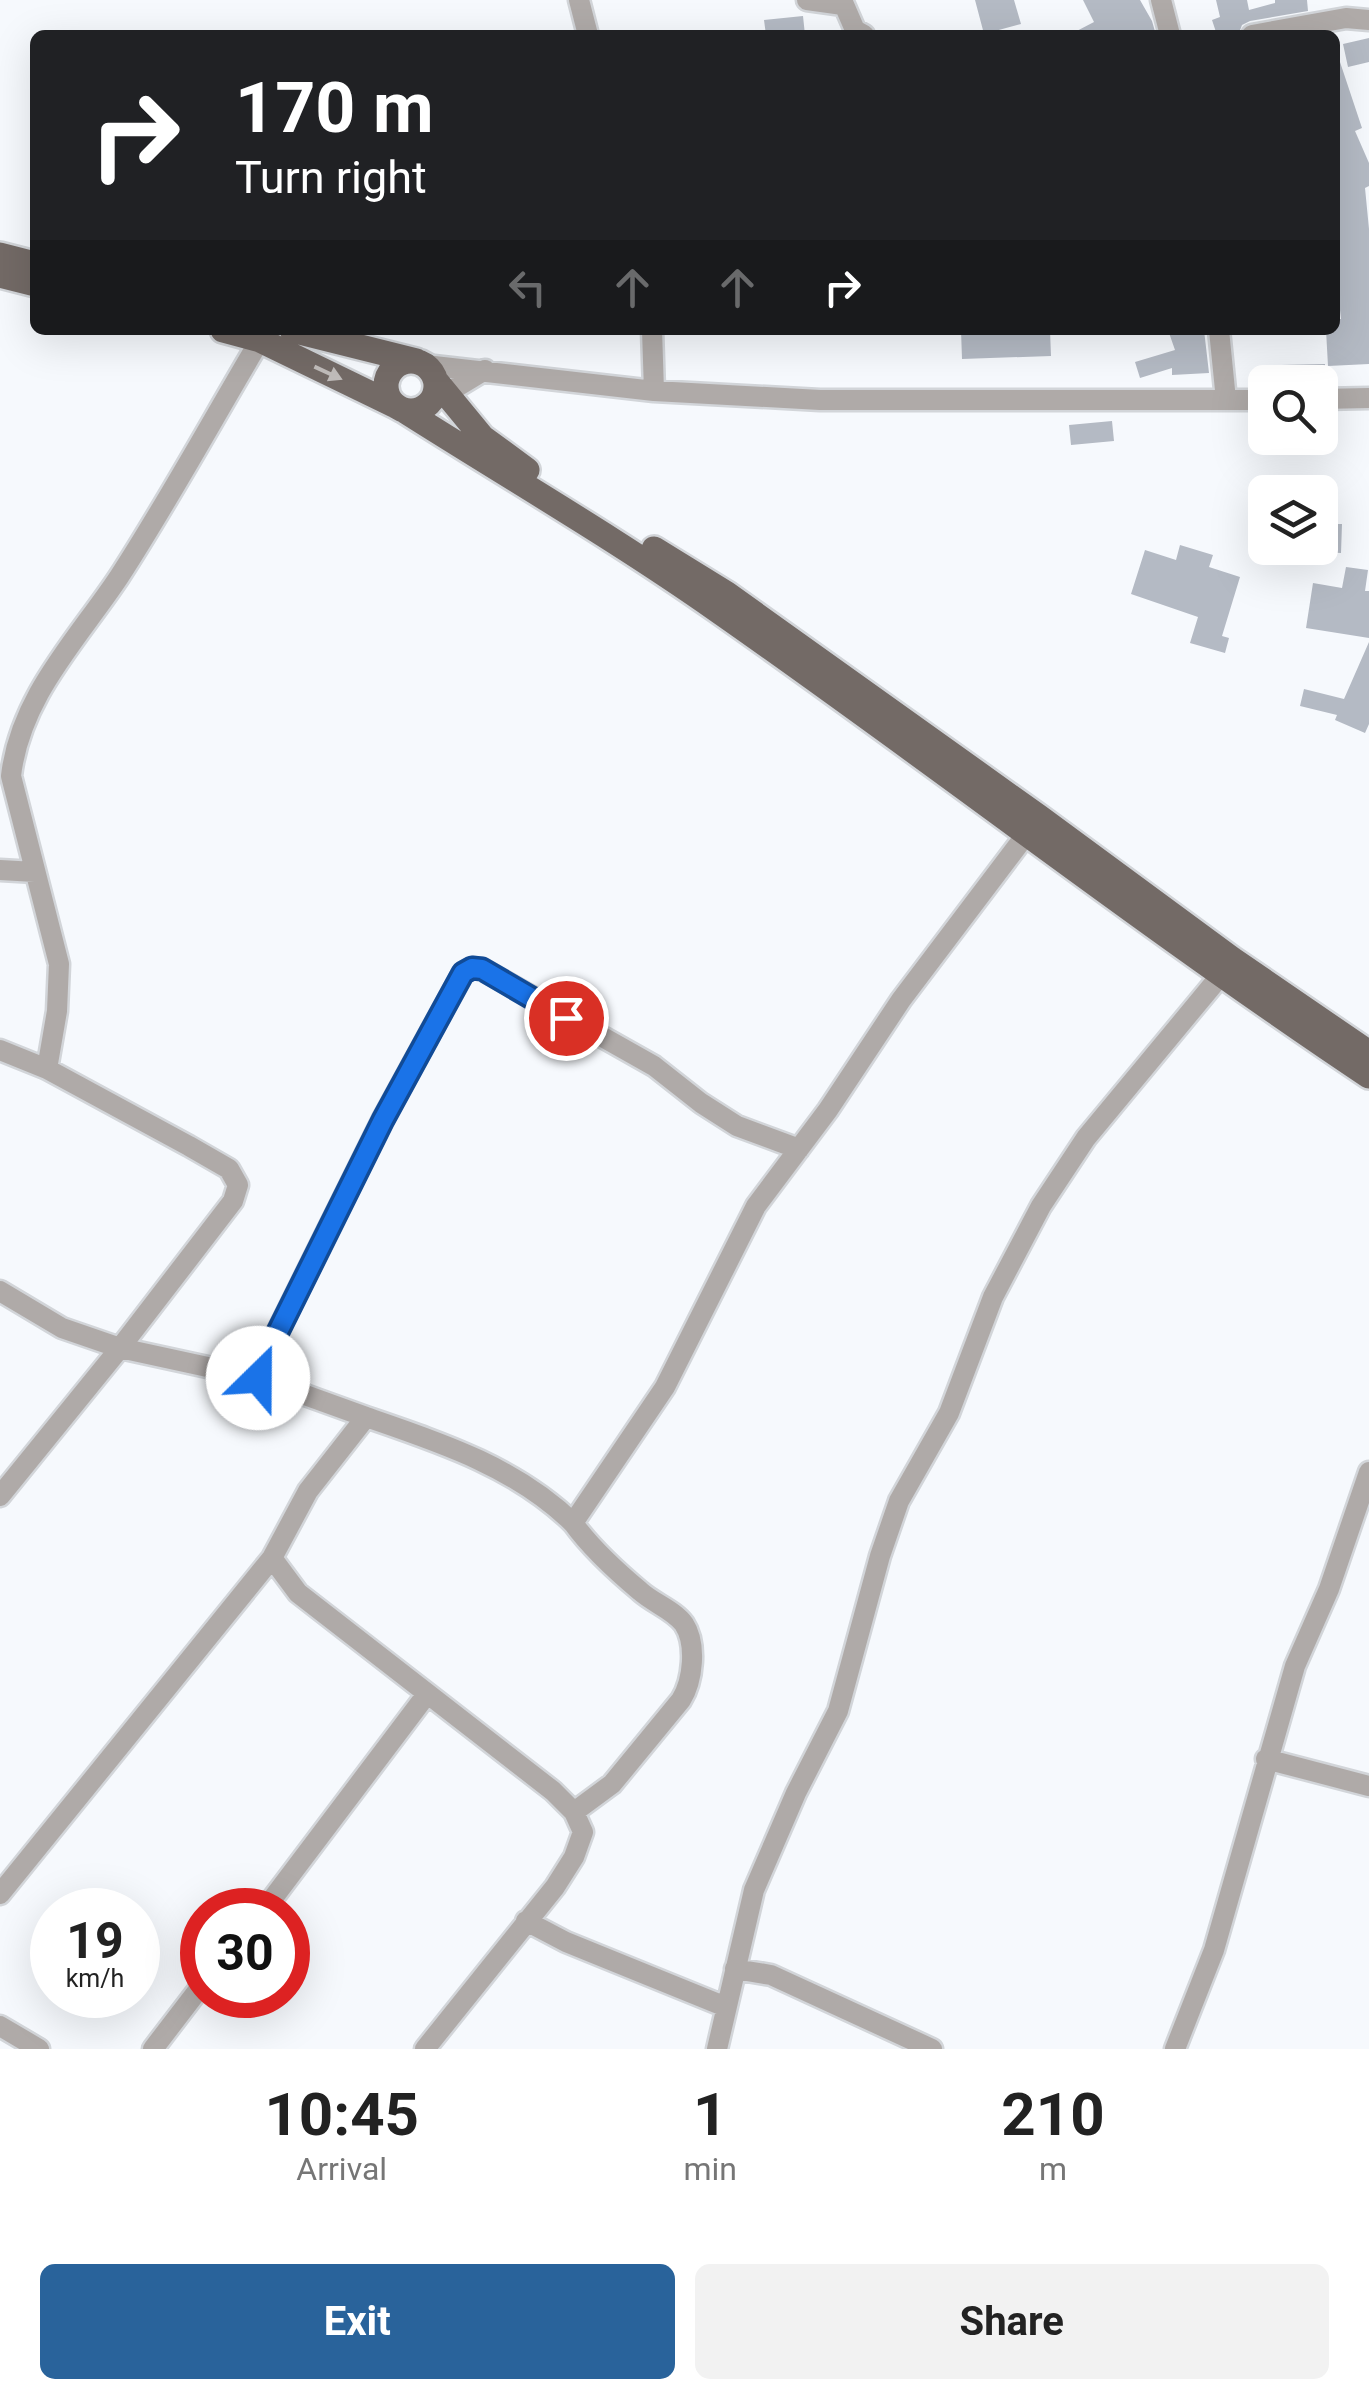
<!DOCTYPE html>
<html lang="en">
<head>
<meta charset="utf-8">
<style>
	body { margin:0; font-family:Roboto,sans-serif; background:#f2f2f2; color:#222; height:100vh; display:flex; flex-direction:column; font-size:38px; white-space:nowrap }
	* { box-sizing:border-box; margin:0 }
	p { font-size:32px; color:#767676 }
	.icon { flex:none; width:55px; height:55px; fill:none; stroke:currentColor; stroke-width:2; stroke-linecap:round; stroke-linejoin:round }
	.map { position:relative; height:2049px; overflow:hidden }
	.sheet { display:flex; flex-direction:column; background:#fff; flex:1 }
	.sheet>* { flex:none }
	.guide { position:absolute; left:30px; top:30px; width:1310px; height:305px; border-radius:15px; box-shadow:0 10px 40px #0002; background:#202124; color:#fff; overflow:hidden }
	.tools { position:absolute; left:1248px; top:365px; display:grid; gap:20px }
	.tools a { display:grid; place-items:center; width:90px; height:90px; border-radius:15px; background:#fff; box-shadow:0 10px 40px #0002; font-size:50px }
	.speed { position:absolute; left:30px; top:1888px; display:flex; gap:20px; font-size:50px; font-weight:700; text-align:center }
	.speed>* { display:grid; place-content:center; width:130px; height:130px; border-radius:50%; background:#fff; box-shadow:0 10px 40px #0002; line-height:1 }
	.speed small { font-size:25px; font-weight:400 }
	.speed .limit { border:15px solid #d22; background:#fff; color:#111 }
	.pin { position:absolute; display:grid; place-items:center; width:85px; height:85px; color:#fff; margin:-42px; border:5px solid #fff; border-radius:50%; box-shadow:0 2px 10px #0007 }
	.me { position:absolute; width:110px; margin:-55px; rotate:23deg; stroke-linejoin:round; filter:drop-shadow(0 0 8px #0008) }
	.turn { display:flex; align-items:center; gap:35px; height:210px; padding:0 40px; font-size:45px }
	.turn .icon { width:130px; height:130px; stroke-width:2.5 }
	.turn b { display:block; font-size:70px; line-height:85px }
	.lanes { display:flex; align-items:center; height:95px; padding:0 40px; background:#0003; justify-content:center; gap:50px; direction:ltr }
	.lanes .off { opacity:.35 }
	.eta { display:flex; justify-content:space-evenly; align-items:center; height:170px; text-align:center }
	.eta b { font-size:60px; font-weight:700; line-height:70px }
	.button { display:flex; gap:20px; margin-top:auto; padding:20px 40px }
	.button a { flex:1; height:115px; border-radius:15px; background:#29639b; color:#fff; font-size:40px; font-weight:700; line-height:115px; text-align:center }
	.button a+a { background:#f2f2f2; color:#222 }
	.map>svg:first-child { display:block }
</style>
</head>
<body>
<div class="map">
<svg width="1369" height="2049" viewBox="0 0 1369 2049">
	<rect width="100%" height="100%" fill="#f6f9fd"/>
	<path fill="#b4bac4" d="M975,0H1014L1021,24L984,34Z
		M1083,0H1140L1152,21L1156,35H1069L1094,22Z
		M1216,0H1247L1249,10L1275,3V0H1307L1308,11L1250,21L1242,25L1239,33L1217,35L1212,20L1220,17Z
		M803,16L805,35H766L764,20Z
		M1369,38V62L1348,67L1343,44Z
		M1335,56H1338L1362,128L1355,131L1369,163V186L1365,188L1369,229V364L1328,366L1326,330H1335V319H1341L1335,267Z
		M961,330H1050L1051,356L962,359Z
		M1168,330H1204L1209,373L1172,375V368L1140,378L1135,362L1175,350Z
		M1325,364V382H1281V365Z
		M1112,421L1114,441L1071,445L1069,425Z
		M1320,524H1342L1341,553L1320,552Z
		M1180,545L1213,555L1209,567L1240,577L1222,636L1229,638L1225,653L1190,643L1198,617L1131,594L1145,550L1176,560Z
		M1346,567L1368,570L1365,591H1369V638L1306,628L1313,583L1342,588Z
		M1369,642V724L1365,733L1335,720L1337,715L1300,706L1304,689L1344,699Z"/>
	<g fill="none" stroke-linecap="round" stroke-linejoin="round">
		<defs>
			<path id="minor" d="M579,0L588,35
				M807,0L843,5
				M842,0L855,30L864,35
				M1161,0L1170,35
				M1252,35L1346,18L1369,20
				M652,330L654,391
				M1219,330L1226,400
				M425,365L654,391L820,400H1265
				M1320,399L1369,398
				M424,407L485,370
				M0,870L35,872
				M0,1050L47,1069L189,1146L229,1169L238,1185L233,1201L120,1348L62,1328L0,1291
				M47,1069L57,1011L59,964L11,776C20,697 77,640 119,577C169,500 213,419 260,340
				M258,1378L266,1355L383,1119L463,973L472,968L482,969L654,1066L701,1103L737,1126L799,1149
				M0,1496L120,1348L258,1378L366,1417
				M272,1558L298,1593L553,1791L574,1812L583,1832L574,1857L555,1887L425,2049
				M1266,1759L1369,1786
				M574,1812L612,1784L681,1700C693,1681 697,1644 684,1624C674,1610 653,1603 640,1591C616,1571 591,1548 573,1523L665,1387L756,1206L828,1110L901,1000L1028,832
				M0,1894L272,1558L308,1491L366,1417C439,1442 516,1467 573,1523
				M264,1910L427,1694
				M526,1921L566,1942L726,2007
				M735,1969L771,1975L932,2049
				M0,2026L39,2049
				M153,2049L202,1985
				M717,2049L754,1890L796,1793L838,1711L880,1556L899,1501L949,1413L993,1297L1041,1206L1086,1138L1221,975
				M1175,2049L1214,1950L1295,1666L1329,1589L1369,1472"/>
			<path id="major" d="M0,255L35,264
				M0,275L35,284
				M223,330L260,340L396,406
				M292,330L416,361
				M386 386a25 25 0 1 1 50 0a25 25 0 1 1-50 0Z
				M436,381L482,437L527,470
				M405,411C509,477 616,539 717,610C936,763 1147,928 1369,1076
				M654,549L727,594L1039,817L1232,959L1369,1053"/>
		</defs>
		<use href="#minor" stroke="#d2d5d9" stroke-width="25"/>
		<use href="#major" stroke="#d2d5d9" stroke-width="30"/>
		<use href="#minor" stroke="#afaaa8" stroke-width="20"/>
		<use href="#major" stroke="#736a66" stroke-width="25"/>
	</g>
	<defs><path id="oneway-solid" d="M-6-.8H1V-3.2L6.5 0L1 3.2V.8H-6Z" transform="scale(2.5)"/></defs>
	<use fill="#c0bcba" href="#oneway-solid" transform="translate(328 373) rotate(25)"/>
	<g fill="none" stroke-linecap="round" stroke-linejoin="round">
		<defs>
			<path id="route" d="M258,1378L266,1356L383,1120L463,973L472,968L482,969L566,1018"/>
		</defs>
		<use href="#route" stroke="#114b97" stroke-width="25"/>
		<use href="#route" stroke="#1a73e8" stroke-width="18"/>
	</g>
</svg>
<div class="tools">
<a><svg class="icon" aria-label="search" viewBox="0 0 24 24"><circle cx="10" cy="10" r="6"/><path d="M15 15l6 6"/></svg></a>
<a><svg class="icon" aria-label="layers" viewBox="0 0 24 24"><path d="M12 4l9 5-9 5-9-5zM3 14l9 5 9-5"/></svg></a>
</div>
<div class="speed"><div>19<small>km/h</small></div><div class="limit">30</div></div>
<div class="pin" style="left:566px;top:1018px;background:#d93025"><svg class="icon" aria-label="arrive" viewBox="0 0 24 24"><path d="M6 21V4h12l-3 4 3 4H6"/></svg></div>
<svg class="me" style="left:258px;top:1378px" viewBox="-20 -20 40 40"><circle r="19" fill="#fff"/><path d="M0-13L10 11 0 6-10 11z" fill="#1a73e8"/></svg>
<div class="guide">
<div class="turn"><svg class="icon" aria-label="right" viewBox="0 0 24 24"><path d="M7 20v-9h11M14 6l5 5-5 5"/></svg><div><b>170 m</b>Turn right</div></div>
<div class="lanes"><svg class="icon off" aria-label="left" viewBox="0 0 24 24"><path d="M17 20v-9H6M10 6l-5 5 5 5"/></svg><svg class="icon off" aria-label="ahead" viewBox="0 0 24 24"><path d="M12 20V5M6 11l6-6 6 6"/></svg><svg class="icon off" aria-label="ahead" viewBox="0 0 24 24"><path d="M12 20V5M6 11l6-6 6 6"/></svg><svg class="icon" aria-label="right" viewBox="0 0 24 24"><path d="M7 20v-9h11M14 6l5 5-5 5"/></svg></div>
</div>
</div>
<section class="sheet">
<div class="eta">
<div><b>10:45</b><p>Arrival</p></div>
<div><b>1</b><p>min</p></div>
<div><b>210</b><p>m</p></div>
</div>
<div class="button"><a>Exit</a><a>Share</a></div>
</section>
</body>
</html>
